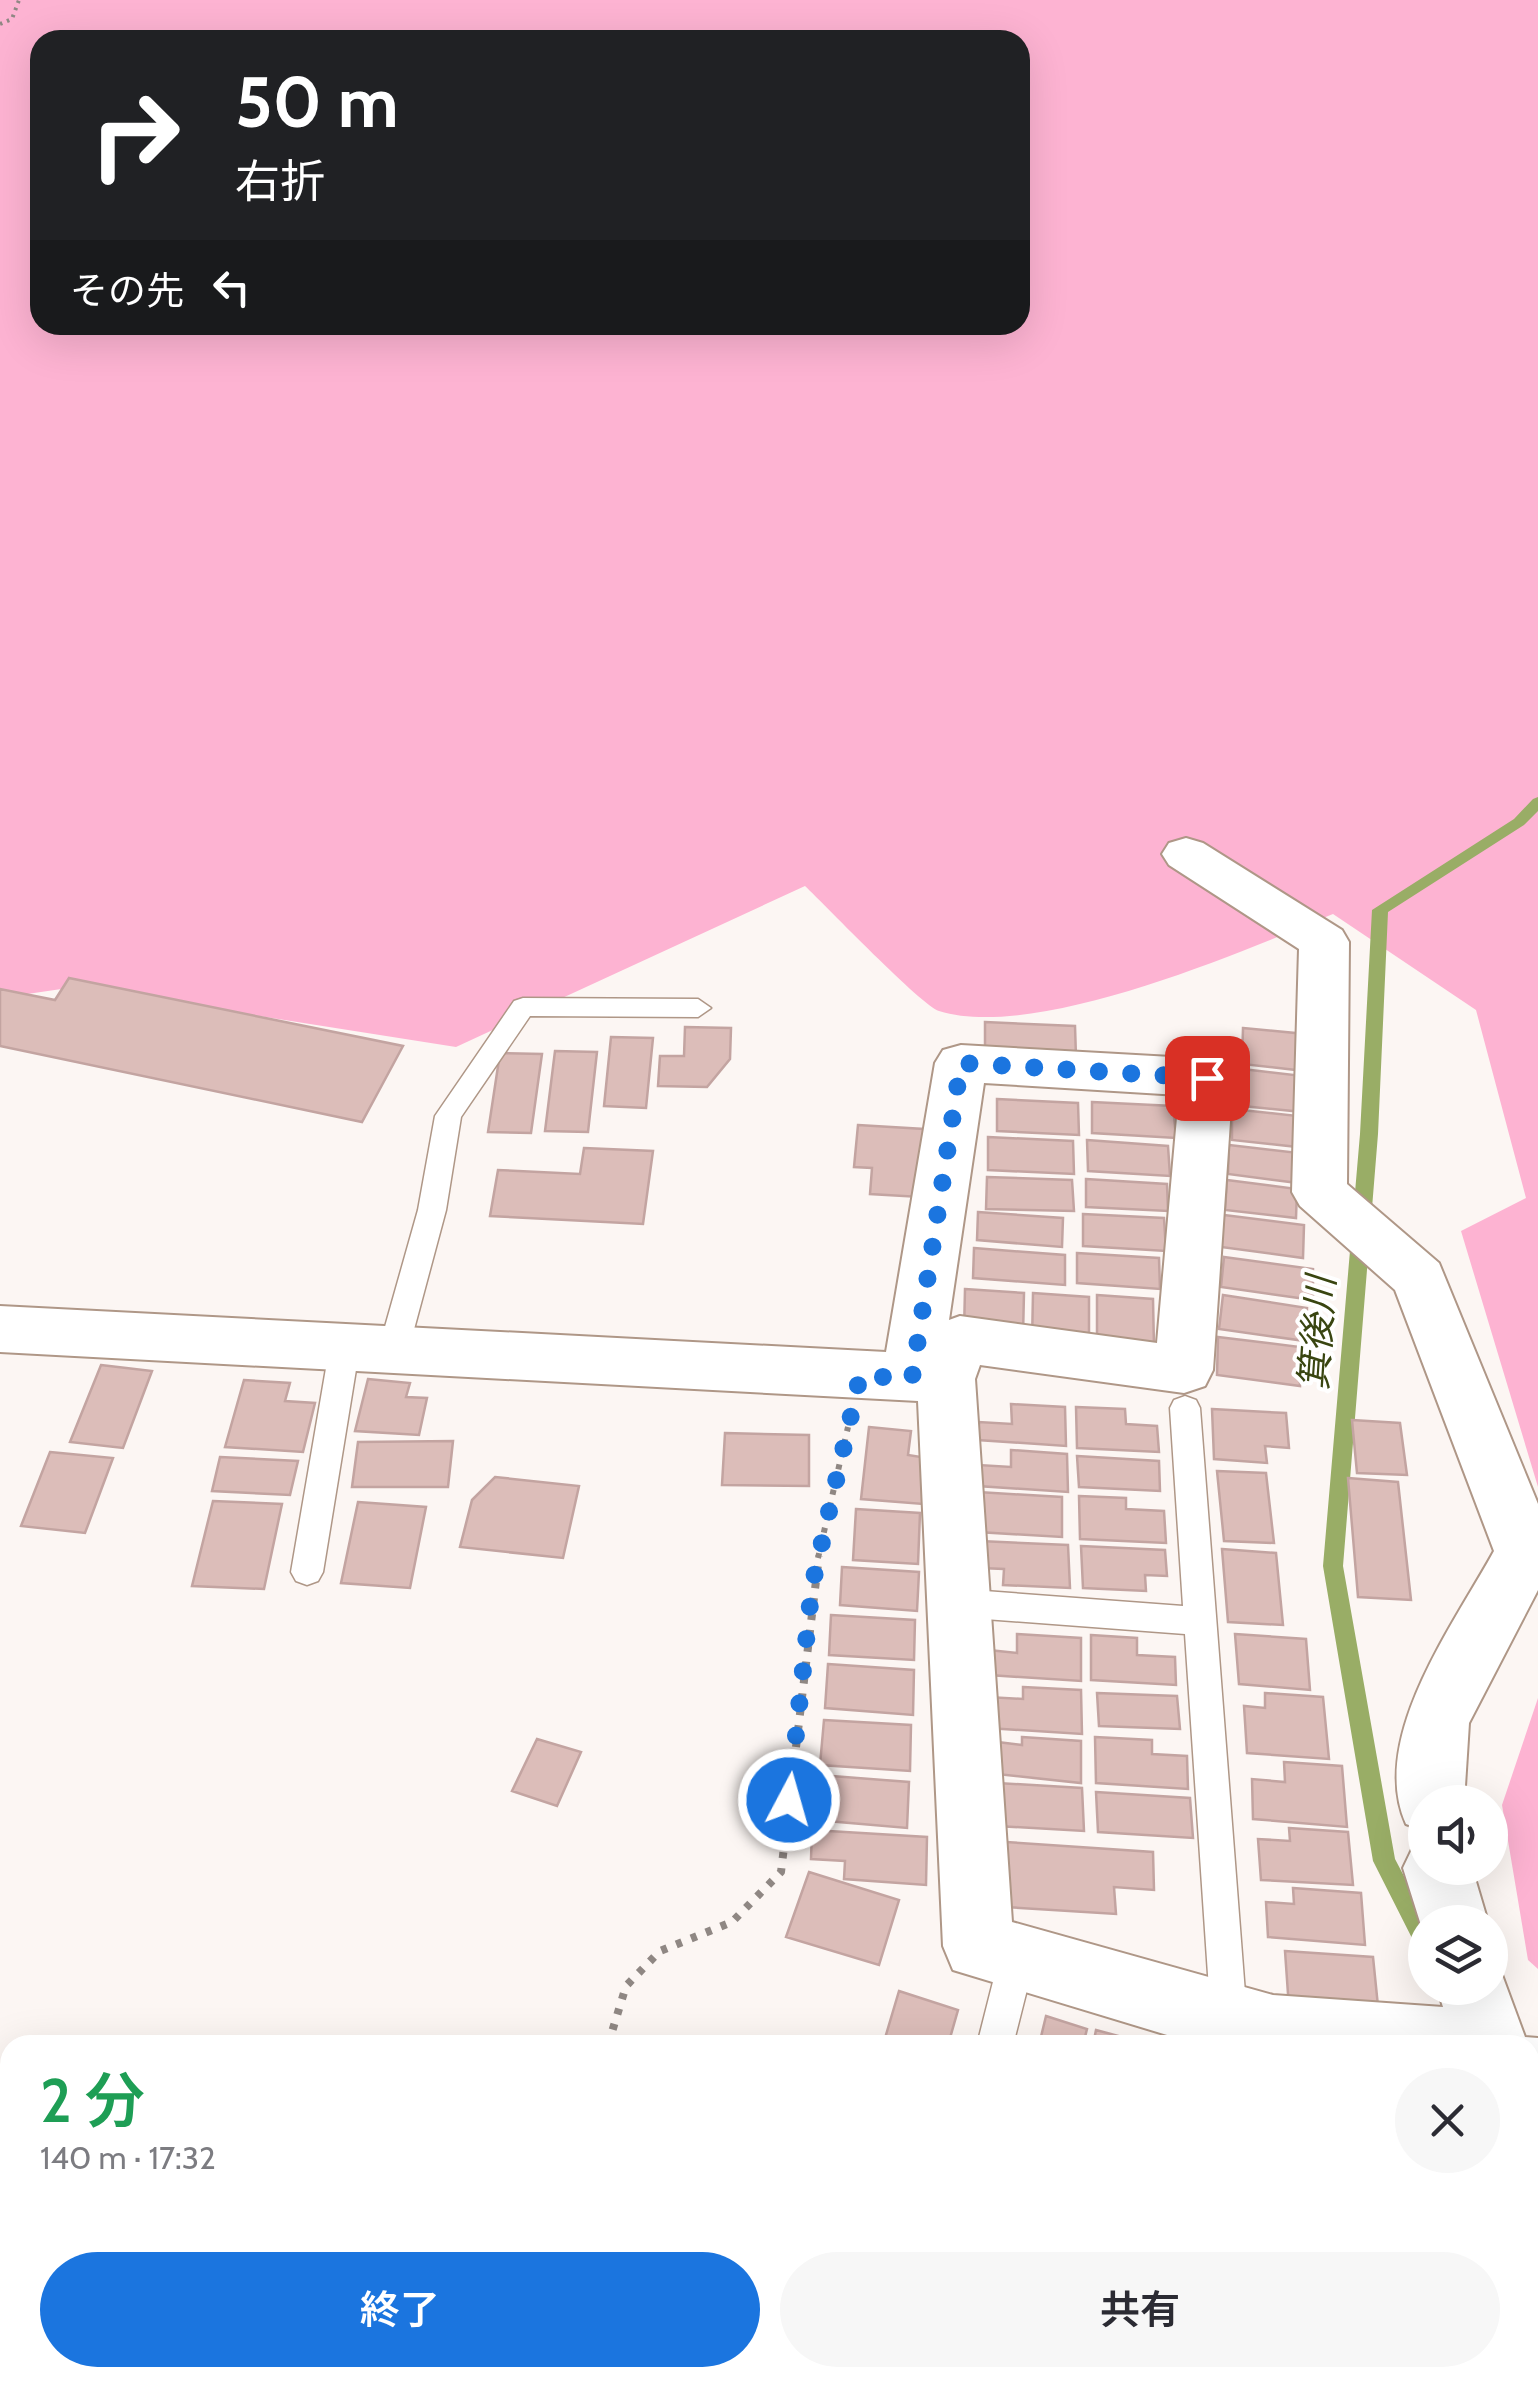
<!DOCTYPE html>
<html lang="ja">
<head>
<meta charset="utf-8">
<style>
	body { margin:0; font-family:Cabin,"Noto Sans JP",sans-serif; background:#f7f7f7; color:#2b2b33; height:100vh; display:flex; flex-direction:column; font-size:38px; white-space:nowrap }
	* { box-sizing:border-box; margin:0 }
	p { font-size:32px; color:#7c7c81 }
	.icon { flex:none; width:55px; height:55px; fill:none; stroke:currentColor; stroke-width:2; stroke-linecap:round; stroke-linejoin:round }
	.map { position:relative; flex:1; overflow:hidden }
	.details { position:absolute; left:0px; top:2035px; width:1540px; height:352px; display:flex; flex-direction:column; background:#fff; border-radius:30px 30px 0 0; box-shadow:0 10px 40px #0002 }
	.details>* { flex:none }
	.hud { position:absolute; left:30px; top:30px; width:1000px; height:305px; border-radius:30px; box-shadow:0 10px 40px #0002; background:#202124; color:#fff; overflow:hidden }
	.buttons { position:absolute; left:1408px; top:1785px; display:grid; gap:20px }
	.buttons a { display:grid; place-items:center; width:100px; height:100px; border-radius:50%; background:#fff; box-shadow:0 10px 40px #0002; font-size:50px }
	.pin { position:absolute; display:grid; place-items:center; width:85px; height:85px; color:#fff; margin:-42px; border-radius:20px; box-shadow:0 5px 15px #0006 }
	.me { position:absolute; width:110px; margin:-55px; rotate:6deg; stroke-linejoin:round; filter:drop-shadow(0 0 8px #0008) }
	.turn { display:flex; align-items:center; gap:35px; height:210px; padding:0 40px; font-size:45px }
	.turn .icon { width:130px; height:130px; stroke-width:2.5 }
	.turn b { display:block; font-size:70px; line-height:85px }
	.then { display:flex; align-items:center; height:95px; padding:0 40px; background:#0003; gap:20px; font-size:38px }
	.round { display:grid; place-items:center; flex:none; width:105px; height:105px; border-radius:52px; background:#f7f7f7 }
	.headline { display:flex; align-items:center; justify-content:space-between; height:170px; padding:0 40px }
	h1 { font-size:60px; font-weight:600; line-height:75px; color:#1e9e55 }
	.action { display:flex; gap:20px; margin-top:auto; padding:20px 40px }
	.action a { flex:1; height:115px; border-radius:60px; background:#1b75df; color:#fff; font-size:40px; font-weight:600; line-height:115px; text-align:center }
	.action a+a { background:#f7f7f7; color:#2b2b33 }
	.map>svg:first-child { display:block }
</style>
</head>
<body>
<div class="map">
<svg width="1538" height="2386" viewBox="0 0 1538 2386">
	<rect width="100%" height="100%" fill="#fcf6f3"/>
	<path fill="#fdb3d2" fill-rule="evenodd" d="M0,0H1538V1487L1461,1231L1526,1198L1476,1010L1333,914C1239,953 1035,1041 939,1011C922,1006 826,906 805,886L456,1047L75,987L0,998ZM40,40H1020V325H40Z
		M1538,1698V1969L1528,1960L1502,1805Z
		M0,2304L10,2308V2378H200L223,2386H0Z"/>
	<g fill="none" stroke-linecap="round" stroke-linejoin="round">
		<path fill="#99ad66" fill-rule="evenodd" d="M1538,797V811L1524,825L1388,912L1378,1134L1343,1566L1395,1859L1428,1922H1425V1951L1417,1948L1373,1861L1323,1566L1360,1134L1372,910L1514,819L1533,799Z
			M1530,2128L1538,2131V2157L1530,2154Z"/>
	</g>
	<path fill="#dcbdb9" stroke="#c3a4a1" stroke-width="2.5" d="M69,978L403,1046L362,1122L0,1046V989L55,1000Z
		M985,1022L1075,1026L1076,1057L985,1053Z
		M685,1027L731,1028L730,1059L707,1087L658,1086L660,1056H684Z
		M1243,1028L1305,1034V1071L1242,1064Z
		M611,1037L653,1038L646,1108L604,1106Z
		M555,1051L597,1052L588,1132L545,1131Z
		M500,1053L542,1054L531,1133L488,1132Z
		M1234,1068L1303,1076V1112L1233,1105Z
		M997,1099L1078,1103L1079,1135L997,1131Z
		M1092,1102L1173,1106L1176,1138L1092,1133Z
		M1232,1109L1298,1116V1147L1232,1140Z
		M858,1125L924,1129L920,1197L870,1194L872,1168L854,1167Z
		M988,1137L1073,1141L1074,1174L988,1170Z
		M1087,1140L1168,1146L1170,1176L1088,1171Z
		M1229,1145L1299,1153L1298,1183L1228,1174Z
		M584,1148L653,1151L643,1224L490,1216L498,1170L580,1174Z
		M987,1177L1072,1180L1074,1211L986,1209Z
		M1086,1179L1167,1184L1168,1211L1086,1207Z
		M1227,1180L1297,1189L1296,1218L1225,1210Z
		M978,1212L1063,1218L1062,1247L977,1240Z
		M1083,1214L1164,1218L1166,1251L1083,1246Z
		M1224,1215L1304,1225L1303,1258L1221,1247Z
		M974,1248L1065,1255V1285L973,1278Z
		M1077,1253L1159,1258L1160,1289L1077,1283Z
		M1224,1257L1313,1269V1300L1221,1287Z
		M965,1289L1024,1293L1023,1335L964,1331Z
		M1033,1293L1089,1297V1347L1032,1343Z
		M1097,1295L1153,1299L1154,1347L1097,1344Z
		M1223,1295L1307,1308L1305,1341L1219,1329Z
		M1218,1337L1300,1347V1386L1217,1375Z
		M101,1365L152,1371L123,1448L70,1442Z
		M368,1379L410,1383L406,1397L427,1398L419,1435L355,1431Z
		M244,1380L290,1383L285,1401L315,1403L303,1452L225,1447Z
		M1011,1404L1065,1407L1066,1446L978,1440L979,1422L1012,1424Z
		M1076,1407L1125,1409L1126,1424L1157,1426L1159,1452L1077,1448Z
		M1212,1409L1286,1413L1289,1448L1265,1446L1267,1463L1214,1459Z
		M1352,1420L1400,1423L1407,1475L1357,1473Z
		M869,1427L911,1431L908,1455L927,1458L923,1504L861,1499Z
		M725,1433L809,1435V1486L722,1485Z
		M453,1441L448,1487H352L358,1442Z
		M1011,1450L1067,1454L1068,1492L978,1486L979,1465L1011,1467Z
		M50,1452L113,1458L85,1533L21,1526Z
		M1077,1456L1159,1461L1160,1491L1079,1487Z
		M220,1457L298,1461L290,1495L212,1491Z
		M1217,1471L1266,1473L1274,1543L1224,1541Z
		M495,1477L579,1486L563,1558L460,1547L472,1500Z
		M1348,1478L1398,1482L1411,1600L1358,1597Z
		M978,1492L1062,1497V1537L978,1532Z
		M1079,1496L1126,1498V1509L1164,1511L1166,1543L1080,1539Z
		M213,1501L282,1504L264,1589L192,1586Z
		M358,1502L426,1507L410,1588L341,1583Z
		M856,1509L920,1513L918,1564L853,1560Z
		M980,1541L1068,1545L1070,1588L1003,1585L1004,1569L981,1568Z
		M1081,1546L1165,1550L1167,1576L1145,1575L1146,1591L1083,1588Z
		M1222,1549L1276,1553L1283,1625L1228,1622Z
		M842,1567L919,1572L917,1611L840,1605Z
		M831,1615L915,1620L914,1660L829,1655Z
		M1017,1634L1081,1638V1681L989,1675L988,1650L1017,1653Z
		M1235,1634L1306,1639L1310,1690L1239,1684Z
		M1091,1635L1137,1638V1655L1175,1657L1176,1685L1091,1680Z
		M828,1664L914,1670L913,1715L825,1708Z
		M1023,1687L1081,1690L1082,1734L988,1728V1697L1023,1699Z
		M1097,1693L1177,1696L1180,1729L1099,1726Z
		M1265,1693L1323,1697L1329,1759L1247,1753L1244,1706L1265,1708Z
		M824,1720L911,1725L910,1771L820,1765Z
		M1022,1737L1081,1741V1783L987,1773L989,1741L1022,1745Z
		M1095,1737L1152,1740V1754L1187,1756L1188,1789L1096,1783Z
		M537,1739L581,1752L557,1806L512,1791Z
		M1284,1762L1342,1766L1347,1827L1253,1819L1252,1779L1285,1782Z
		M819,1775L909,1782L907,1828L816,1820Z
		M997,1783L1082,1788L1084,1831L997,1826Z
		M1096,1792L1190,1798L1193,1838L1098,1832Z
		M1289,1828L1348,1832L1353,1885L1261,1880L1258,1839L1290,1841Z
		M812,1830L927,1837L926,1885L844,1879L845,1861L811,1859Z
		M1006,1842L1153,1852L1154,1890L1114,1887L1116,1914L1006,1907Z
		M809,1872L899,1900L879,1965L786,1937Z
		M1293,1888L1361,1893L1365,1945L1268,1937L1266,1902L1294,1904Z
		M1285,1951L1373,1957L1379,2016L1289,2008Z
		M899,1991L958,2010L948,2045H883Z
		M1046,2016L1087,2029L1083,2045H1039Z
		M1096,2030L1141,2042L1140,2045H1093Z
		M1003,2378H1089L1088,2386H1003Z
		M1105,2378H1191L1190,2386H1104Z
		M1204,2378H1263L1293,2386H1203Z
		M1316,2378H1408L1405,2386H1313Z"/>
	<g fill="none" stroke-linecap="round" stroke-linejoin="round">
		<defs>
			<path id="service" d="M523,998L698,999L711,1008L698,1017L530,1016L461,1117L446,1210L409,1348L404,1356H384L379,1348L418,1210L435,1116L514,1001Z
				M345,1334L355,1337L360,1345L323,1572L318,1581L307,1585L296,1581L291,1572L330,1345L335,1337Z
				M1185,1396L1196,1400L1200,1408L1247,2019L1242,2031L1229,2037L1216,2031L1211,2019L1185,1634L958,1617L947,1613L942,1603L947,1593L958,1589L1183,1606L1170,1408L1174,1400Z
				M1017,1941L1030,1946L1035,1958L1013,2045H977L999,1958L1004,1946Z"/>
			<path id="minor" d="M1186,838L1203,843L1342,930L1349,942L1347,1184L1439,1263L1538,1504V1590L1469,1723L1464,1802H1425V1831L1406,1824C1368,1739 1454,1624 1494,1551L1395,1290L1300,1206L1292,1192L1299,949L1169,865L1162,854L1169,843Z
				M961,1045L1207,1059L1226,1065L1233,1078L1213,1370L1205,1386L1184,1393L980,1365L975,1379L1012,1922L1273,1995L1443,2007L1437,1988H1490V1960L1498,1964L1525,2037L1538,2038V2112L1530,2109V2045H1200L953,1970L943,1946L918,1401L0,1352V1306L886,1352L935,1063L943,1050ZM984,1083L1179,1095L1157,1343L960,1316L949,1320Z
				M1425,1841V1868H1472L1488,1922H1425V1938L1403,1868L1414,1845Z"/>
		</defs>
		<use href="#service" stroke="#af9787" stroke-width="3"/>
		<use href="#minor" stroke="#af9787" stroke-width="4"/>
		<path stroke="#8f8783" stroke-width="4" stroke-dasharray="2.5 5" stroke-linecap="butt" d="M0,24L12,19L19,0"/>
		<path stroke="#8f8783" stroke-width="6" stroke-dasharray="5 8" stroke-linecap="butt" d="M818,1558L848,1427"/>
		<path stroke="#8f8783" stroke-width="8" stroke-dasharray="6 10" stroke-linecap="butt" d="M608,2045L626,1986L660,1951L732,1922L781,1872L819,1556
			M506,2386L510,2378"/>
		<use href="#service" fill="#fff" fill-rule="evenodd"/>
		<use href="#minor" fill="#fff" fill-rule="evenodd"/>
	</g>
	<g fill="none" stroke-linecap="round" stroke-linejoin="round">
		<path stroke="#1b75df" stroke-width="18" stroke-dasharray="0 32.4" d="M789,1800L812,1586L860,1376L912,1378L961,1063L1207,1078"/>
	</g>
	<g text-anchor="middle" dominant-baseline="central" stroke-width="8" stroke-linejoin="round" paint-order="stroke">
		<g font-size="38" font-style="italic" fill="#394510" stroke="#fff">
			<text transform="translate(1317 1333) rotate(-86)">箕後川</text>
		</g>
	</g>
</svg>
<div class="buttons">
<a><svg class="icon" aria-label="sound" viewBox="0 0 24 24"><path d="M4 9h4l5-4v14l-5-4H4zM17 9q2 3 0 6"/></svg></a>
<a><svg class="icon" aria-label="layers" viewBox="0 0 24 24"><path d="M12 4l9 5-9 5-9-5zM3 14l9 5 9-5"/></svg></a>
</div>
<div class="pin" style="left:1207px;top:1078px;background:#d93025"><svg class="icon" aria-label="arrive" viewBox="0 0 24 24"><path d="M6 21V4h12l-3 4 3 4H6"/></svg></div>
<svg class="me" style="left:789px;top:1800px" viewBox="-20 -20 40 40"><circle r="17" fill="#1b75df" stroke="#fff" stroke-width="3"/><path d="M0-11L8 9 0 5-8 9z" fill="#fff"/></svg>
<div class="hud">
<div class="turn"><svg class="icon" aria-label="right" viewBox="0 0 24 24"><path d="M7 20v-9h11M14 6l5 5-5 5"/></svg><div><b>50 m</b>右折</div></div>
<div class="then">その先<svg class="icon" aria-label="left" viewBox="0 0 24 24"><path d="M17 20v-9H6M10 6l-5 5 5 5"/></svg></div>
</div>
<section class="details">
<div class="headline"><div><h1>2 分</h1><p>140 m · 17:32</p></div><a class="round"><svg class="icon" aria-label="close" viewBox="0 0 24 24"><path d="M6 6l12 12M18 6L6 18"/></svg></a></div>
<div class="action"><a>終了</a><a>共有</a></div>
</section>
</div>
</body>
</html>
